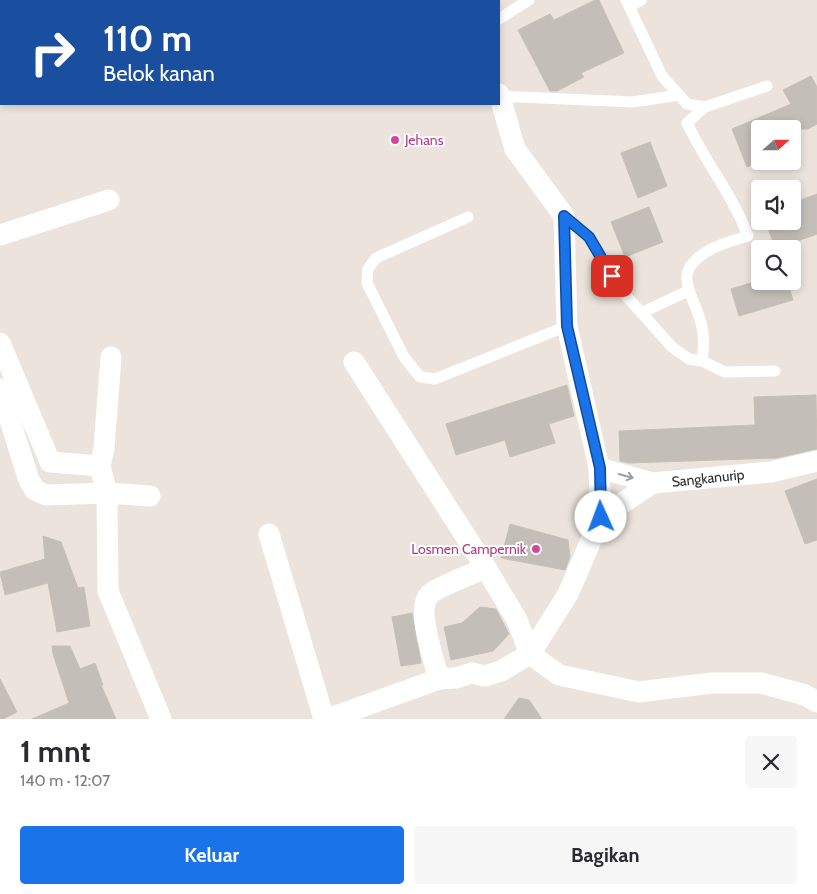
<!DOCTYPE html>
<html lang="id">
<head>
<meta charset="utf-8">
<style>
	body { margin:0; font-family:Cabin,sans-serif; background:#f7f7f7; color:#2b2b33; height:100vh; display:flex; flex-direction:column; font-size:19px; white-space:nowrap }
	* { box-sizing:border-box; margin:0 }
	p { font-size:16px; color:#7c7c81 }
	.icon { flex:none; width:28px; height:28px; fill:none; stroke:currentColor; stroke-width:2; stroke-linecap:round; stroke-linejoin:round }
	.map { position:relative; height:719px; overflow:hidden }
	.sheet { display:flex; flex-direction:column; background:#fff; flex:1 }
	.sheet>* { flex:none }
	.guide { position:absolute; left:0px; top:0px; width:500px; height:105px; box-shadow:0 2px 8px #0003; background:#1a4fa0; color:#fff; overflow:hidden }
	.needle { width:32px; rotate:69deg }
	.controls { position:absolute; left:751px; top:120px; display:grid; gap:10px }
	.controls a { display:grid; place-items:center; width:50px; height:50px; border-radius:5px; background:#fff; box-shadow:0 2px 8px #0003; font-size:25px }
	.pin { position:absolute; display:grid; place-items:center; width:42px; height:42px; color:#fff; margin:-21px; border-radius:10px; box-shadow:0 2px 8px #0006 }
	.me { position:absolute; width:55px; margin:-28px; rotate:358deg; stroke-linejoin:round; filter:drop-shadow(0 0 4px #0008) }
	.turn { display:flex; align-items:center; gap:18px; height:105px; padding:0 20px; font-size:22px }
	.turn .icon { width:65px; height:65px; stroke-width:2.5 }
	.turn b { display:block; font-size:35px; line-height:42px }
	.round { display:grid; place-items:center; flex:none; width:52px; height:52px; border-radius:5px; background:#f7f7f7 }
	.summary { display:flex; align-items:center; justify-content:space-between; height:85px; padding:0 20px }
	h1 { font-size:30px; font-weight:700; line-height:38px }
	.action { display:flex; gap:10px; margin-top:auto; padding:10px 20px }
	.action a { flex:1; height:58px; border-radius:5px; background:#1a73e8; color:#fff; font-size:20px; font-weight:700; line-height:58px; text-align:center }
	.action a+a { background:#f7f7f7; color:#2b2b33 }
	.map>svg:first-child { display:block }
</style>
</head>
<body>
<div class="map">
<svg width="817" height="719" viewBox="0 0 817 719">
	<rect width="100%" height="100%" fill="#ece4dc"/>
	<path fill="#c4beb8" stroke="#c7c0b5" d="M595,0H599L624,53L581,73L584,77L557,91H550L518,30L550,14L554,20Z
		M811,76L817,87V124L808,129H760V161L747,167L732,129L791,104L783,90Z
		M650,142L667,186L638,198L621,153Z
		M817,194V234L776,249L765,221H792V203Z
		M649,207L663,242L625,257L611,222Z
		M757,281H787L793,300L739,316L731,289Z
		M567,385L574,416L549,424L555,443L510,457L505,440L456,455L446,424Z
		M816,395L817,449L777,458L629,463L620,461L619,431L755,425L754,397Z
		M817,479V540L805,544L785,491Z
		M510,524L568,540L570,557L565,570L501,558Z
		M43,536L61,542L78,588L84,587L90,626L57,632L48,583L5,595L0,572L45,559Z
		M480,607L496,609L509,634L493,651L451,660L444,627L462,623Z
		M412,613L421,663L401,666L392,617Z
		M52,646H70L80,669L95,663L103,685H101L116,719H32L69,703L53,654Z
		M0,679L17,712L3,719H0Z
		M519,698L529,700L542,719H504Z"/>
	<g fill="none" stroke-linecap="round" stroke-linejoin="round">
		<path stroke="#fff" stroke-width="11" d="M626,0L662,76L687,104L705,107
			M629,7L641,0
			M499,19L529,0
			M499,96L633,102L679,95
			M564,216L589,237L620,289L672,347L689,359L702,361L725,372L775,371
			M468,217L376,258L368,269L367,283L404,357L420,377L435,379L567,326
			M641,313L688,291
			M702,361C704,348 705,336 701,323C693,292 670,273 708,251C719,244 735,240 748,236C733,195 705,162 687,123L705,107L767,86"/>
		<path stroke="#fff" stroke-width="21" d="M463,0L464,1
			M0,235L109,200
			M0,343L50,462L100,466
			M111,357L104,448L100,466L107,493L108,591L161,719
			M354,362L486,568L517,620L530,654L559,675L639,692L712,683H761L805,695L817,702
			M0,389L29,480L35,490L46,495L107,493L150,496
			M599,468L653,483L771,472L817,461
			M601,517L653,483
			M269,534L324,719
			M439,679C434,660 415,608 430,594C439,586 474,573 486,568
			M328,719L439,679L456,678L472,673L485,676L501,671L530,654L568,594L601,517L599,468L567,326L564,216L515,149L499,94"/>
	</g>
	<defs><path id="oneway-shaft" d="M-6 0H5M1.5-3L5.5 0L1.5 3" fill="none" stroke-width="1.6" stroke-linecap="round" stroke-linejoin="round" transform="scale(1.25)"/></defs>
	<use stroke="#9f9f9f" href="#oneway-shaft" transform="translate(626 476) rotate(16)"/>
	<g fill="none" stroke-linecap="round" stroke-linejoin="round">
		<defs>
			<path id="route" d="M601,517L600,468L567,326L564,216L589,237L612,276"/>
		</defs>
		<use href="#route" stroke="#114b97" stroke-width="12"/>
		<use href="#route" stroke="#1a73e8" stroke-width="9"/>
	</g>
	<g fill="#d1479c" stroke="#fff" stroke-width="2">
		<circle cx="395" cy="140" r="5"/>
		<circle cx="536" cy="549" r="5"/>
	</g>
	<g text-anchor="middle" dominant-baseline="central" stroke-width="4" stroke-linejoin="round" paint-order="stroke">
		<g font-size="14" fill="#b23c85" stroke="#fff" text-anchor="start">
			<text x="405" y="140">Jehans</text>
			<text x="526" y="549" text-anchor="end">Losmen Campernik</text>
		</g>
		<g font-size="14" fill="#2a2a2a" stroke="#fff">
			<text transform="translate(708 478) rotate(-6)">Sangkanurip</text>
		</g>
	</g>
</svg>
<div class="controls">
<a><svg class="needle" viewBox="-14 -14 28 28"><path d="M0-13l5 13h-10z" fill="#e53935"/><path d="M0 13l5-13h-10z" fill="#7c7c81"/></svg></a>
<a><svg class="icon" aria-label="sound" viewBox="0 0 24 24"><path d="M4 9h4l5-4v14l-5-4H4zM17 9q2 3 0 6"/></svg></a>
<a><svg class="icon" aria-label="search" viewBox="0 0 24 24"><circle cx="10" cy="10" r="6"/><path d="M15 15l6 6"/></svg></a>
</div>
<div class="pin" style="left:612px;top:276px;background:#d93025"><svg class="icon" aria-label="arrive" viewBox="0 0 24 24"><path d="M6 21V4h12l-3 4 3 4H6"/></svg></div>
<svg class="me" style="left:601px;top:517px" viewBox="-20 -20 40 40"><circle r="19" fill="#fff"/><path d="M0-13L10 11 0 6-10 11z" fill="#1a73e8"/></svg>
<div class="guide">
<div class="turn"><svg class="icon" aria-label="right" viewBox="0 0 24 24"><path d="M7 20v-9h11M14 6l5 5-5 5"/></svg><div><b>110 m</b>Belok kanan</div></div>
</div>
</div>
<section class="sheet">
<div class="summary"><div><h1>1 mnt</h1><p>140 m · 12:07</p></div><a class="round"><svg class="icon" aria-label="close" viewBox="0 0 24 24"><path d="M6 6l12 12M18 6L6 18"/></svg></a></div>
<div class="action"><a>Keluar</a><a>Bagikan</a></div>
</section>
</body>
</html>
